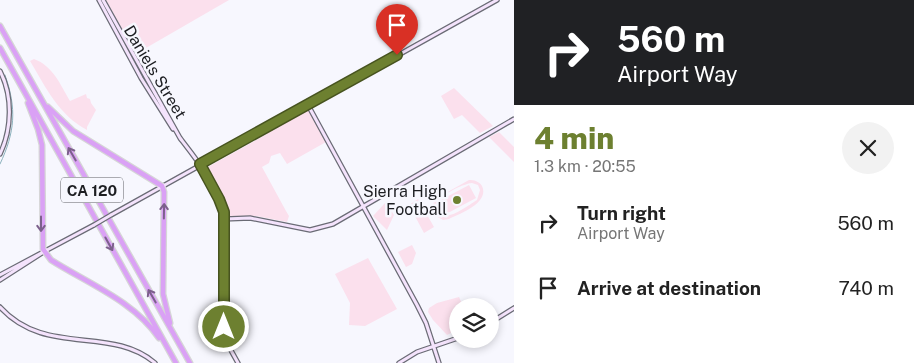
<!DOCTYPE html>
<html lang="en">
<head>
<meta charset="utf-8">
<style>
	body { margin:0; font-family:"Public Sans",sans-serif; background:#f2f2f2; color:#222; height:100vh; display:flex; flex-direction:column; font-size:19px; white-space:nowrap }
	* { box-sizing:border-box; margin:0 }
	p { font-size:16px; color:#767676 }
	.icon { flex:none; width:28px; height:28px; fill:none; stroke:currentColor; stroke-width:2; stroke-linecap:round; stroke-linejoin:round }
	.map { position:relative; flex:1; overflow:hidden }
	.drawer { display:flex; flex-direction:column; background:#fff; width:400px }
	.drawer>* { flex:none }
	.top-card { background:#202124; color:#fff; overflow:hidden }
	.buttons { position:absolute; left:449px; top:298px; display:grid; gap:10px }
	.buttons a { display:grid; place-items:center; width:50px; height:50px; border-radius:50%; background:#fff; box-shadow:0 2px 8px #0003; font-size:25px }
	.pin { position:absolute; display:grid; place-items:center; width:42px; height:42px; color:#fff; margin:-51px -21px; border-radius:50% 50% 50% 0; rotate:-45deg; box-shadow:0 0 5px #0007 }
	.pin .icon { rotate:45deg }
	.me { position:absolute; width:55px; margin:-28px; rotate:0deg; stroke-linejoin:round; filter:drop-shadow(0 0 4px #0008) }
	.turn { display:flex; align-items:center; gap:18px; height:105px; padding:0 20px; font-size:22px }
	.turn .icon { width:65px; height:65px; stroke-width:2.5 }
	.turn b { display:block; font-size:35px; line-height:42px }
	.round { display:grid; place-items:center; flex:none; width:52px; height:52px; border-radius:26px; background:#f2f2f2 }
	.head { display:flex; align-items:center; justify-content:space-between; height:85px; padding:0 20px }
	h1 { font-size:30px; font-weight:800; line-height:38px; color:#6d8030 }
	ul { padding:0; list-style:none }
	li { display:flex; align-items:center; gap:15px; height:65px; padding:0 20px }
	li div { flex:1 }
	li b { display:block; font-size:19px }
	li em { font-style:normal }
	main { display:flex; flex:1; min-height:0 }
	.map>svg:first-child { display:block }
</style>
</head>
<body>
<main>
<div class="map">
<svg width="514" height="363" viewBox="0 0 514 363">
	<rect width="100%" height="100%" fill="#f7f7fe"/>
	<path fill="#fbe0ed" fill-rule="evenodd" d="M106,0H229L139,52L134,51Z
		M34,59C53,66 60,84 70,101L86,94L87,98L90,99L91,103L96,110L87,127V130C59,115 46,88 30,61Z
		M454,88L493,126L480,133L462,115L454,119L441,96Z
		M307,107L326,142L287,164L280,153L271,156L269,163L262,167L286,211L289,216L287,222L256,216H229L208,167L267,134L266,131Z
		M499,132L514,147V162L489,137Z
		M469,180C474,180 479,181 482,186C490,203 459,214 449,219L443,220L436,216L432,207L435,199ZM472,183L478,185L480,190L477,200C467,206 448,222 437,213L435,206C438,196 462,184 472,183Z
		M469,185L476,198L446,214L439,201Z
		M418,199L434,227L424,233L409,205Z
		M386,202L394,215L387,230L373,216Z
		M412,245L416,253L412,264L406,267L398,252Z
		M368,258L397,309L365,326L349,325L350,303L335,274Z
		M459,297L463,306H458L457,330L447,335L433,320L428,312L429,308L437,303Z"/>
	<g fill="none" stroke-linecap="round" stroke-linejoin="round">
		<path stroke="#8db2bd" stroke-width="1" d="M0,164C15,132 17,109 5,75"/>
		<defs>
			<path id="secondary" d="M99,0L141,78L173,129
				M103,0L180,138C197,160 222,191 225,219L224,327L228,345L238,363
				M0,71C13,96 12,129 0,154
				M308,105L417,305L426,323L439,363
				M111,215L497,0
				M225,219L250,218L310,230L333,224L514,119
				M0,275L94,225
				M0,280L42,253
				M0,307C45,357 111,325 155,363
				M490,323L514,308
				M399,363L417,352L458,338"/>
			<path id="highway" d="M0,26L190,363
				M0,48L176,363
				M28,103L38,129L42,145L43,249L51,260C87,283 134,301 159,338
				M48,107L73,131L162,186L164,192L163,294L170,323"/>
		</defs>
		<use href="#secondary" stroke="#6a6b75" stroke-width="5.5"/>
		<use href="#highway" stroke="#d6d6d7" stroke-width="7"/>
		<use href="#secondary" stroke="#f4e3fc" stroke-width="3"/>
		<use href="#highway" stroke="#daa1f5" stroke-width="4.5"/>
		<defs>
			<path id="secondary-bridge" d="M94,225L111,215"/>
		</defs>
		<use href="#secondary-bridge" stroke="#6a6b75" stroke-width="5.5" stroke-linecap="butt"/>
		<use href="#secondary-bridge" stroke="#f4e3fc" stroke-width="3"/>
	</g>
	<defs><path id="oneway-shaft" d="M-6 0H5M1.5-3L5.5 0L1.5 3" fill="none" stroke-width="1.6" stroke-linecap="round" stroke-linejoin="round" transform="scale(1.25)"/></defs>
	<g stroke="#7c608c">
		<use href="#oneway-shaft" transform="translate(72 154) rotate(-120)"/>
		<use href="#oneway-shaft" transform="translate(164 211) rotate(-89)"/>
		<use href="#oneway-shaft" transform="translate(41 224) rotate(90)"/>
		<use href="#oneway-shaft" transform="translate(109 244) rotate(61)"/>
		<use href="#oneway-shaft" transform="translate(152 296) rotate(-120)"/>
	</g>
	<g fill="none" stroke-linecap="round" stroke-linejoin="round">
		<defs>
			<path id="route" d="M224,327V212L219,199L200,164L397,55"/>
		</defs>
		<use href="#route" stroke="#47531f" stroke-width="12"/>
		<use href="#route" stroke="#6d8030" stroke-width="9"/>
	</g>
	<circle fill="#6d8030" stroke="#f7f7fe" stroke-width="2" cx="457" cy="200" r="5"/>
	<g text-anchor="middle" dominant-baseline="central" stroke-width="5" stroke-linejoin="round" paint-order="stroke">
		<rect fill="#f7f7fe" stroke="#5e5f64" stroke-width="1" x="61" y="177.5" width="62" height="25" rx="4"/>
		<g font-size="15" font-weight="bold" fill="#1d1e22">
			<text x="92" y="190">CA 120</text>
		</g>
		<g font-size="16" fill="#1d1e22" stroke="#f7f7fe">
			<text transform="translate(155 72) rotate(59)">Daniels Street</text>
		</g>
		<g font-size="16" fill="#1d1e22" stroke="#f7f7fe" text-anchor="end">
			<text x="447" y="191">Sierra High<tspan x="447" dy="18">Football</tspan></text>
		</g>
	</g>
</svg>
<div class="buttons">
<a><svg class="icon" aria-label="layers" viewBox="0 0 24 24"><path d="M12 4l9 5-9 5-9-5zM3 14l9 5 9-5"/></svg></a>
</div>
<div class="pin" style="left:397px;top:55px;background:#d93025"><svg class="icon" aria-label="arrive" viewBox="0 0 24 24"><path d="M6 21V4h12l-3 4 3 4H6"/></svg></div>
<svg class="me" style="left:224px;top:327px" viewBox="-20 -20 40 40"><circle r="17" fill="#6d8030" stroke="#fff" stroke-width="3"/><path d="M0-11L8 9 0 5-8 9z" fill="#fff"/></svg>
</div>
<section class="drawer">
<div class="top-card">
<div class="turn"><svg class="icon" aria-label="right" viewBox="0 0 24 24"><path d="M7 20v-9h11M14 6l5 5-5 5"/></svg><div><b>560 m</b>Airport Way</div></div>
</div>
<div class="head"><div><h1>4 min</h1><p>1.3 km · 20:55</p></div><a class="round"><svg class="icon" aria-label="close" viewBox="0 0 24 24"><path d="M6 6l12 12M18 6L6 18"/></svg></a></div>
<ul>
<li><svg class="icon" aria-label="right" viewBox="0 0 24 24"><path d="M7 20v-9h11M14 6l5 5-5 5"/></svg><div><b>Turn right</b><p>Airport Way</p></div><em>560 m</em></li>
<li><svg class="icon" aria-label="arrive" viewBox="0 0 24 24"><path d="M6 21V4h12l-3 4 3 4H6"/></svg><div><b>Arrive at destination</b></div><em>740 m</em></li>
</ul>
</section>
</main>
</body>
</html>
